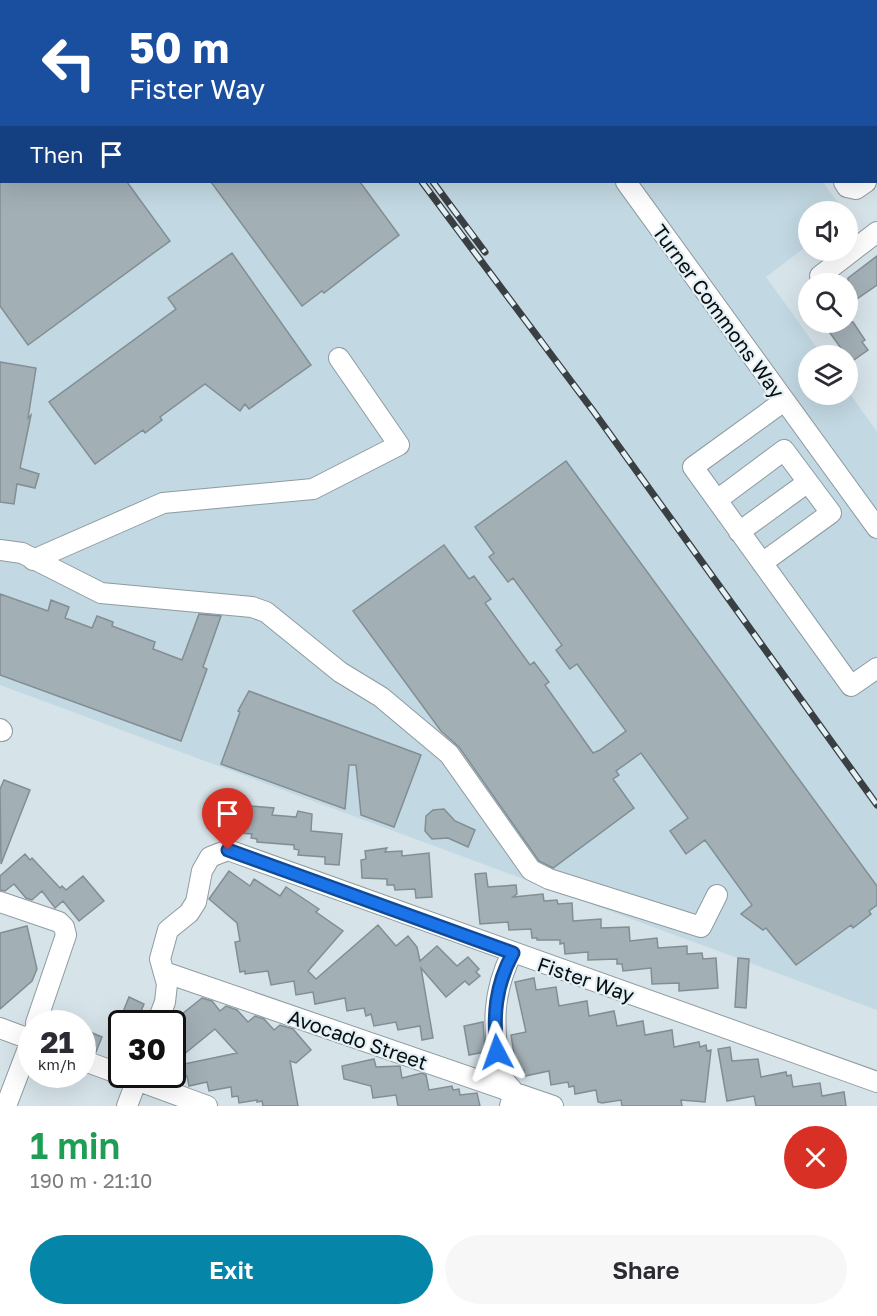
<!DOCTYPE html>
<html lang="en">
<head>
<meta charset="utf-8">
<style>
	body { margin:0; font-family:"Golos Text",sans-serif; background:#f7f7f7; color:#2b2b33; height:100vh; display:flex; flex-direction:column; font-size:22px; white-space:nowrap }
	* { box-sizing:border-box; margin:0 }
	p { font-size:20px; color:#7c7c81 }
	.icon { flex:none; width:33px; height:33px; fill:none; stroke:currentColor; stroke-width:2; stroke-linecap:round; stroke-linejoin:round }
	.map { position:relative; height:1106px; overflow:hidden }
	.sheet { display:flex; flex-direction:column; background:#fff; flex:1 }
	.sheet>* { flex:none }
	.guide { position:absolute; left:0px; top:0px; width:878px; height:183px; box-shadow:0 6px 24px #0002; background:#1a4fa0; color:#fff; overflow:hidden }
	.buttons { position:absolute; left:798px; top:201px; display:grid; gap:12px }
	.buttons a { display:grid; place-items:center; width:60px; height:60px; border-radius:50%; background:#fff; box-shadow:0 6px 24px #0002; font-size:30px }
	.speed { position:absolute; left:18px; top:1010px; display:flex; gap:12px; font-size:30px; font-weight:700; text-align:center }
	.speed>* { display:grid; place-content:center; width:78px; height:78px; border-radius:50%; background:#fff; box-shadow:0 6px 24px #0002; line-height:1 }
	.speed small { font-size:15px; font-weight:400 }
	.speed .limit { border:3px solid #111; border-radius:9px; background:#fff; color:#111 }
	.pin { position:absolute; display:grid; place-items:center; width:51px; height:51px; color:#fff; margin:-62px -26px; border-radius:50% 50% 50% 0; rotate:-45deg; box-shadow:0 0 6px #0007 }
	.pin .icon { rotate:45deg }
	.me { position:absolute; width:66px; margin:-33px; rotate:356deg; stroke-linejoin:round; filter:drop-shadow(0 0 4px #0008) }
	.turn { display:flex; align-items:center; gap:21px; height:126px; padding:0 30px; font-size:27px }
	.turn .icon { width:78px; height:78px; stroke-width:2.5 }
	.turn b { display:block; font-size:42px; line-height:51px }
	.then { display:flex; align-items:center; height:57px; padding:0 30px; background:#0003; gap:12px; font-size:22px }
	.round { display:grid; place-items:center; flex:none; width:63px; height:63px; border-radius:32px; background:#f7f7f7 }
	.head { display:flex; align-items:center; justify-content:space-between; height:102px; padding:0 30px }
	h1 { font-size:36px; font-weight:600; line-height:45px; color:#1e9e55 }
	.primary-button { display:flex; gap:12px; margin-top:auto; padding:12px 30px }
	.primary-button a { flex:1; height:69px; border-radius:36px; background:#0585a8; color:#fff; font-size:24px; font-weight:600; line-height:69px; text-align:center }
	.primary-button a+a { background:#f7f7f7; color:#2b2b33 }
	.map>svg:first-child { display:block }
</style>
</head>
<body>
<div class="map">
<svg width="877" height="1106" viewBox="0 0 877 1106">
	<rect width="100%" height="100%" fill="#d6e3e9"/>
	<path fill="#c2d8e2" d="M0,0H717L2,2V182H823L844,211L808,212V245L766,277L822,355L808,356V394H848V391L877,432V1010L0,685Z"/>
	<path fill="#a2afb5" stroke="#828e94" stroke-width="1.5" d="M0,182H127L170,241L28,345L0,306Z
		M211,182H360L399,235L324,293L322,291L302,306Z
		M232,253L311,365L249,409L245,404L240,411L205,384L160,417L162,420L145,433L143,430L95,464L49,402L176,309L168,298Z
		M877,256V285L848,305V278Z
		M822,322H853L865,340L862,342L868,350L851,362Z
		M0,362L36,368L28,418L31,415L20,468L39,474L35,488L17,484L14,504L0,502Z
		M566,461L877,886V905L869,911L871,914L853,928L851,925L796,965L766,928L763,930L741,914L752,905L705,840L686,854L670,831L688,818L641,753L616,771L619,775L613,779L634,808L553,868L539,861L459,747L441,731L353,611L444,545L469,579L474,576L491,599L485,603L530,665L534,662L549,682L545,685L593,753L600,750L626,731L577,664L570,669L556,650L562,645L513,578L508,582L489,557L494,553L475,527Z
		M0,594L48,611L51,600L69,607L65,618L92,628L97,616L113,622L112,626L155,642L153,649L182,660L199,614L221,616L203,667L207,669L181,741L0,675Z
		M249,691L421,755L394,827L361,815L356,765H349L345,809L221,764L240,712L238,711Z
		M4,780L30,790L1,864L0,789Z
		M229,804L274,808L272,815L296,817L298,811L312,814L311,831L342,834L339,865L325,864V857L298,855L299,850L294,849V845L257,842V839L251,838L252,834L226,832L227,827L220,826L221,815L228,816Z
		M444,809L455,821L475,830L468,847L448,838L432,839L425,831L426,816L433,810Z
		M387,848L385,852L402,851V856L429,853L432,897L416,898L415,889L395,890L394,885H387V879L362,878L361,860L366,859L365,851Z
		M25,854L30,860L32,858L60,888L62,886L66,890L83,876L104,901L79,921L63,901L55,908L42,891L32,900L26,898L14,884L5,891L0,890V876Z
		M229,871L250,886L254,879L280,896L286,887L319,909L316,912L343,931L308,971L316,979L378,925L396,946L408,936L417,947L420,961L437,946L457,966L468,957L479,969L476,972L480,976L469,985L465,981L446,997L421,968L433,1038L422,1040L420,1026L398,1030L396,1022L374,1026L371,1014L366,1016L364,1008L347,1011L345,998L315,1004L313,992L296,995L294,981L271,985L268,971L245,974V971L240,972L235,942L240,941L237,923L209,899Z
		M486,873L488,887L516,885L517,894L513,897L543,894L544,901L557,900L558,904L572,903L573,921L601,919V928L629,927L630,941L657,938L658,948L687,946V954L702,953L703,959L716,958L718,988L679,991V983L652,984L651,968L623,971L622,964H617V959L588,960V952L565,954L564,943L560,944V940H537V938H532L531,929L509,930L508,922L480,924L475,874Z
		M27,926L37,969L32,981L0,1009V933Z
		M738,958L749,959L746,1008L735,1007Z
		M534,978L536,990L556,987L559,1006L587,1001L589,1016L614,1011L617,1026L643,1021L645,1035L672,1030L674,1047L699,1042L700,1047L706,1045L707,1051L711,1050L705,1102L681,1100L682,1106H622L621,1100L602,1103L598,1102L596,1090L575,1094L574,1086L569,1087L568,1082L551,1085L549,1071L525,1076L524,1070L517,1072L511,1035L526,1032L515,982Z
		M129,997L144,1004L136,1023H122V1052L109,1047Z
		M202,998L212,1001L220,1011L226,1006L237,1010L248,1022L255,1016L264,1019L274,1030L280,1025L293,1029L311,1050L296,1063L290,1061L298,1106H263L262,1101L257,1102V1100L239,1103L238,1096L232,1097L231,1087L209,1091L207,1082L189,1086L187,1076L181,1078L179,1065L237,1053L215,1029L172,1064V1022Z
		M483,1022L485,1052L469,1055L464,1026Z
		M90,1032L102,1037L96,1052L84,1047Z
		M730,1047L732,1061L758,1059L761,1077L786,1072L787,1076L791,1075L793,1087L820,1083L822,1096L844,1092L846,1106H756L754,1096L727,1101L718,1049Z
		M374,1059L376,1067L400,1066L402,1078L422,1073L426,1075L429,1090L452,1086L453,1090L459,1089L460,1095L477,1093L480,1106H398L396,1095L373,1098L371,1086L344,1079L342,1066Z"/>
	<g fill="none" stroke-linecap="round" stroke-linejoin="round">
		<defs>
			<path id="minor" d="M493,0L494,2
				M646,2V0
				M692,2V0
				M755,2L756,0
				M876,65H877
				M626,182L877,528
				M844,182L847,187L856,189L866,182
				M820,276L877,232
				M784,401L693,467L851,686L877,668
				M717,500L784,450L831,513L762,563
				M739,532L808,482
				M0,550L22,553L101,593L252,607L266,612L340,672L381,697L449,754L531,870L549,879L701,927L717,895
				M33,560L163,503L313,489L399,445L339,358
				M0,729L2,731
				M0,902L59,922L64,927L66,935L36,1023
				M164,972L553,1106
				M157,1023L165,1002L167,984L160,959L168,930L189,913L196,902L202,871L210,857L228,850L877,1082
				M0,1028L32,1040
				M82,1060L207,1106
				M6,1106L32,1038
				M127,1106L139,1074
				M510,1106L514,1092L502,1078L499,1070C494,1025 491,995 512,953"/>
		</defs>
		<use href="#minor" stroke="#8e9ba0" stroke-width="22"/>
		<use href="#minor" stroke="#fff" stroke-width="20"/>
		<defs>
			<path id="rail" d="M289,0L290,2
				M301,0L302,2
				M422,182L594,412L877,805
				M433,182L485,252"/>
		</defs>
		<use href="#rail" stroke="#393f42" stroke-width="7"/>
		<use href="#rail" stroke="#e3f1f6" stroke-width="4.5" stroke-dasharray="14" stroke-linecap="butt"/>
	</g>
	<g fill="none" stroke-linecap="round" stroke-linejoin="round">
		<defs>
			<path id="route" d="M228,850L513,953C495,986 493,1016 497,1052"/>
		</defs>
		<use href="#route" stroke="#114b97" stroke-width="15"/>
		<use href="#route" stroke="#1a73e8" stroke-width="10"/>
	</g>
	<g text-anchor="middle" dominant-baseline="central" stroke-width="4.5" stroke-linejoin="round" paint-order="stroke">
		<g font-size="20" fill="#090d0f" stroke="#e3f1f6">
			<text transform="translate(719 311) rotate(54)">Turner Commons Way</text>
			<text transform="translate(586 979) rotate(19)">Fister Way</text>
			<text transform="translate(358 1039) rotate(19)">Avocado Street</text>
		</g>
	</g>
</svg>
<div class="buttons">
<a><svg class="icon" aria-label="sound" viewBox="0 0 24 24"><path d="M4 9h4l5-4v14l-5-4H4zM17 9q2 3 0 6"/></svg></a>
<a><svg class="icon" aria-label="search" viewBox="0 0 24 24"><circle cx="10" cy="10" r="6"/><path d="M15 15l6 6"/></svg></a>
<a><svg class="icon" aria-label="layers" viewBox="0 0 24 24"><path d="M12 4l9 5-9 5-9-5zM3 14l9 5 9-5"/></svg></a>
</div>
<div class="speed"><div>21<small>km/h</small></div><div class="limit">30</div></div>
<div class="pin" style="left:228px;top:850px;background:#d93025"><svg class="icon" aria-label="arrive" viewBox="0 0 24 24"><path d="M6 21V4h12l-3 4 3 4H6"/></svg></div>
<svg class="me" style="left:497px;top:1052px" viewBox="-20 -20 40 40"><path d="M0-17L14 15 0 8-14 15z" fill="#1a73e8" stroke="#fff" stroke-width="4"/></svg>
<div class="guide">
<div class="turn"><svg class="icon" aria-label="left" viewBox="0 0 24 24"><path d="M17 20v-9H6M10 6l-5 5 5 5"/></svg><div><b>50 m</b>Fister Way</div></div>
<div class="then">Then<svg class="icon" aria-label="arrive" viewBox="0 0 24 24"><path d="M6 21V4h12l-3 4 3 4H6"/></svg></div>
</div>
</div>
<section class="sheet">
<div class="head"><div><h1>1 min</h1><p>190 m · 21:10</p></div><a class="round" style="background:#d93025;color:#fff"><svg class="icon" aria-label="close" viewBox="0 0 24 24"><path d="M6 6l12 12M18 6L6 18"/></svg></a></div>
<div class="primary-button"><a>Exit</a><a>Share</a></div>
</section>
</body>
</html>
